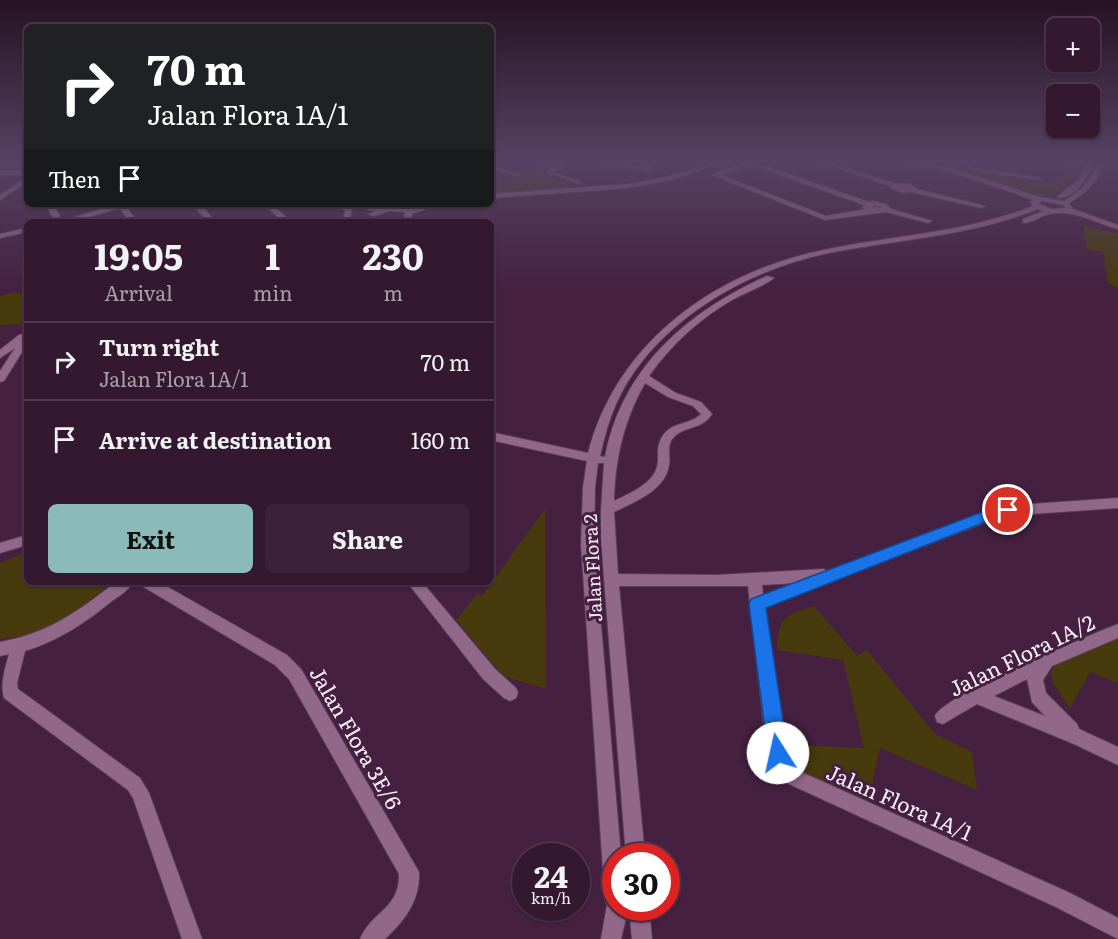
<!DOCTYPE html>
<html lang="en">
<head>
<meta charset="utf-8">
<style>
	body { margin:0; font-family:Literata,serif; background:#3c2138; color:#f1f3f6; height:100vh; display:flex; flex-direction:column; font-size:22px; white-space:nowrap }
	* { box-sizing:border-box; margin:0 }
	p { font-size:20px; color:#a9a0ab }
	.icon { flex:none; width:33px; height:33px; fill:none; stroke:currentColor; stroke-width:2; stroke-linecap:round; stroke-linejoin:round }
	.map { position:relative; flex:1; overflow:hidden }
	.sheet { position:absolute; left:24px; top:219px; width:470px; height:366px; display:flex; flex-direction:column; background:#341830; border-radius:9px; box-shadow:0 2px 4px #0004,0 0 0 2px #4e374c }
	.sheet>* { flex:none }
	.banner { position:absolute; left:24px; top:24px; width:470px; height:183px; border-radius:9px; box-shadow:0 2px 4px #0004,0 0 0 2px #4e374c; background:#202124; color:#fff; overflow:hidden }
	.controls { position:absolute; left:1046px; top:18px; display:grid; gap:12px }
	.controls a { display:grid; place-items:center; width:54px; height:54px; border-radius:9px; background:#341830; box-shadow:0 2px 4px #0004,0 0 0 2px #4e374c; font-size:30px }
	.speed { position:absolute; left:512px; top:843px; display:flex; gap:12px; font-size:30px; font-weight:700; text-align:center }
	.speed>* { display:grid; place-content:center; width:78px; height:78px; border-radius:50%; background:#341830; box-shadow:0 2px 4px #0004,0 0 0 2px #4e374c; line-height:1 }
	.speed small { font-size:15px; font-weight:400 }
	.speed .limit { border:9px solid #d22; background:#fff; color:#111 }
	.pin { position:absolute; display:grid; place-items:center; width:51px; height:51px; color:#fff; margin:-26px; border:3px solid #fff; border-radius:50%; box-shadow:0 2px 6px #0007 }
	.me { position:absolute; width:66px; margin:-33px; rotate:350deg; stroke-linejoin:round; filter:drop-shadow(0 0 4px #0008) }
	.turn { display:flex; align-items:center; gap:21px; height:126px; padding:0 24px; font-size:27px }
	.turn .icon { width:78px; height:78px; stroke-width:2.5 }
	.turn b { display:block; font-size:42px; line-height:51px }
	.then { display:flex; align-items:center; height:57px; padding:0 24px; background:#0003; gap:12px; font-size:22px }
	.eta { display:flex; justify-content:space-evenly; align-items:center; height:102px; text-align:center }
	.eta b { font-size:36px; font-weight:700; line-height:42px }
	.primary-button { display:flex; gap:12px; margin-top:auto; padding:12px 24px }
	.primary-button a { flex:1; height:69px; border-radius:9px; background:#8bbbb9; color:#111; font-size:24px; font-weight:700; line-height:69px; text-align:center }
	.primary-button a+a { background:#3c2138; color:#f1f3f6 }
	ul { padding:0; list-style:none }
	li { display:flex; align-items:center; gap:18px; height:78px; padding:0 24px; border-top:2px solid #4e374c }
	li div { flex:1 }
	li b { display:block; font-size:22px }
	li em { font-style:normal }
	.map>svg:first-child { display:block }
</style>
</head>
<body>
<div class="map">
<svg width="1118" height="939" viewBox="0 0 1118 939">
	<rect width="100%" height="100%" fill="#452040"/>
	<path fill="#473a0c" d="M545,160H562L543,171L567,183L571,190L491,194V187L520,177Z
		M930,160H960C964,165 968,169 974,171C986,176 1049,182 1057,178C1063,176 1068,166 1069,160H1082C1076,183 1057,198 1034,196L937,165Z
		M1083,226L1118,233V288L1108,283L1103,252L1087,249Z
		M15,292L27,296V324L0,325V296Z
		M545,509L546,689L503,676L456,620L477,594L482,596Z
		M27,552V582H113C77,611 48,636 0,639V563Z
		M814,606L857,656L867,650L935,734L972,752L977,790L880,748L867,808L826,790L801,769L794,745L864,748L843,660L777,650C778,617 784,616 814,606Z
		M1118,633V683L1090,672L1070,709L1053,683L1051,672L1058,660Z"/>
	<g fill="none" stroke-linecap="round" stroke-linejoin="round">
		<defs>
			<path id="minor" d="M6,160H14L0,166V162Z
				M563,160H570L554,172L581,182V184L547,173V171Z
				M600,160H610L647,167L638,160H645L656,168L647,171Z
				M722,160H731L671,180L628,188L490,198V194L628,184L666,177Z
				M814,160H822L894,183L910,184L917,189L985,206L981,208L911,192L903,193L891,188L890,186Z
				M902,160L916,162L925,160L926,162L983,178L1039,197L1064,201C1081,191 1093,179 1098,160H1104C1101,180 1086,193 1069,203L1073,209L1118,225V229C1096,223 1073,209 1050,214C1041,215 1033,223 1023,223V219L1043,211L1038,209C967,237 898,239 824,254C742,272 652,324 616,404C609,420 604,438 600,456L605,457C622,368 687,312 767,276L774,278C763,287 746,292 732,300C699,319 671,345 649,376L676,393L701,402L712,414C701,431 684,425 673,438C666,446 671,456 669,465C666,490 634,502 614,512L618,574L717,575L823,569L828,571L1001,506L1118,498V508L1002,516L765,607L784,744L789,757L799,771L1070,893L1118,918V939L1056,907L787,783L776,769L766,744L748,586H619L645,856H626L601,541V510L604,463H598L595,487L594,544L621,856H615V908H626V918L621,939H601L607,905L605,900L581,544L583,487L587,461L490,440V432L588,453C617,342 715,272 824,250C895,235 965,233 1033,206L1030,202L1033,200C1001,188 970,178 938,169C925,165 913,167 902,160ZM1042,201L1063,205L1066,208L1051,209L1038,203ZM645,383L668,397L693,406L701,414C690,425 673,422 664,434C657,443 658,451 658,461C657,483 630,493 614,501C615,458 624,420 645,383ZM797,583L763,595L762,585Z
				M960,160H966L975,168L981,169L1043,178L1040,180L979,172L971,170Z
				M1088,160H1094C1089,176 1076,198 1058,198V196L1078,180Z
				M755,162L869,202L873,201L886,204L891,209L932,221L928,223L886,212L825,220L712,175L743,163ZM746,166H754L864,205L862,207L865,209L826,216L721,175ZM874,205L883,208L872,207Z
				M490,166L520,173L521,174L518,176L490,170Z
				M0,171H27V175H0Z
				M27,177V182L0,200V195Z
				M48,204H56L55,207L62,220L61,222L54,220L47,207Z
				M118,204H130L126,206L137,222H129L120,208L71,222L62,221Z
				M192,204H200L216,222H208Z
				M264,204H272L291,222H283Z
				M337,204H345L352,209L350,218H344L345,211Z
				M361,204L384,208H416L428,204H439L412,214V218L407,222H398L404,217L405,212L389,211L373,216L369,214L376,211L368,210Z
				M27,228V232L0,238V234Z
				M27,333V344L4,381L0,382V371L15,348L0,358V350L19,335Z
				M27,535V545L0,553V543Z
				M116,582H133C129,590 119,596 112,601C85,623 58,641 25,651L17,683L18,689L140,778L149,793L202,939H182L133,798L128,790L4,698C0,684 5,669 9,654L0,656V642C47,634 79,611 116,582Z
				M140,582H159L287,655L301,669L419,872C420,901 405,920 385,939H360C371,912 400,909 399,874L289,679L275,665L142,586Z
				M407,582H422L495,669L516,688L518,693L516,698L510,701L504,698L483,679Z
				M1118,624V638L1052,666L1043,680L1046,693L1077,724L1079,729L1118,747V765L1074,744L977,704L943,724L937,722L935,716C943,696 1090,635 1118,624ZM1027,679L1032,702L1045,716L994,696Z
				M629,908H649L652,939H632Z"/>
		</defs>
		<use href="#minor" stroke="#5d3e59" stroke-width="2"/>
		<use href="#minor" fill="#91678a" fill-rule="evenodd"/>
	</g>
	<linearGradient id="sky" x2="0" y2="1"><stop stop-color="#261223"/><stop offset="0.55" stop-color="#564264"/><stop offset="1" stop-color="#564264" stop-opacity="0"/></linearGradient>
	<rect width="1118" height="291" fill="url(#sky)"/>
	<path fill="#1a73e8" stroke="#114b97" stroke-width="1.5" d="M1008,505L1016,510L1014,514L993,519L766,608L788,753L785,760L778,763L771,760L768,753L749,604L751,599L985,511Z"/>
	<g text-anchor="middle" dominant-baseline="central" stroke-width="6" stroke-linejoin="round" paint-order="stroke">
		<g font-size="18" fill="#fdeefa" stroke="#452040">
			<text transform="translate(592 568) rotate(-93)">Jalan Flora 2</text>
		</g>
		<g font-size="21" fill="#fdeefa" stroke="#452040">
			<text transform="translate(1021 654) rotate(-26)">Jalan Flora 1A/2</text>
			<text transform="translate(357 737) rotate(60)">Jalan Flora 3E/6</text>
			<text transform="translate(900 801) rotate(24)">Jalan Flora 1A/1</text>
		</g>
	</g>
</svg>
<div class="controls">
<a>+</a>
<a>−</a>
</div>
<div class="speed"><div>24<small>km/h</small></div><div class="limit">30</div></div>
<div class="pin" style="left:1008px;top:510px;background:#d93025"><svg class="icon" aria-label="arrive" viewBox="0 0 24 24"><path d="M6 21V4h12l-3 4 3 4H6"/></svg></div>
<svg class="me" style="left:778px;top:753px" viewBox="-20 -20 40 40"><circle r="19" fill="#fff"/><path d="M0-13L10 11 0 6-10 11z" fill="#1a73e8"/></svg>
<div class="banner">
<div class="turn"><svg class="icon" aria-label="right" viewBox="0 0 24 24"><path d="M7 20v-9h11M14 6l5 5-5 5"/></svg><div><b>70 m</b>Jalan Flora 1A/1</div></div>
<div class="then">Then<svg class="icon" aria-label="arrive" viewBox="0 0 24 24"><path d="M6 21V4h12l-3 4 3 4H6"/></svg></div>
</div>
<section class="sheet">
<div class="eta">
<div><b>19:05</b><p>Arrival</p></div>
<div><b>1</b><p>min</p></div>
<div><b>230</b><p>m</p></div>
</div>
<ul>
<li><svg class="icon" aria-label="right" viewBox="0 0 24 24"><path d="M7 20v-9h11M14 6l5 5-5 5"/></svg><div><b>Turn right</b><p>Jalan Flora 1A/1</p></div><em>70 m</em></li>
<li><svg class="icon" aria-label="arrive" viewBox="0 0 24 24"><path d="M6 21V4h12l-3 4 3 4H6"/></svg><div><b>Arrive at destination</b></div><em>160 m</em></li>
</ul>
<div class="primary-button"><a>Exit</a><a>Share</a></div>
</section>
</div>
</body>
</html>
